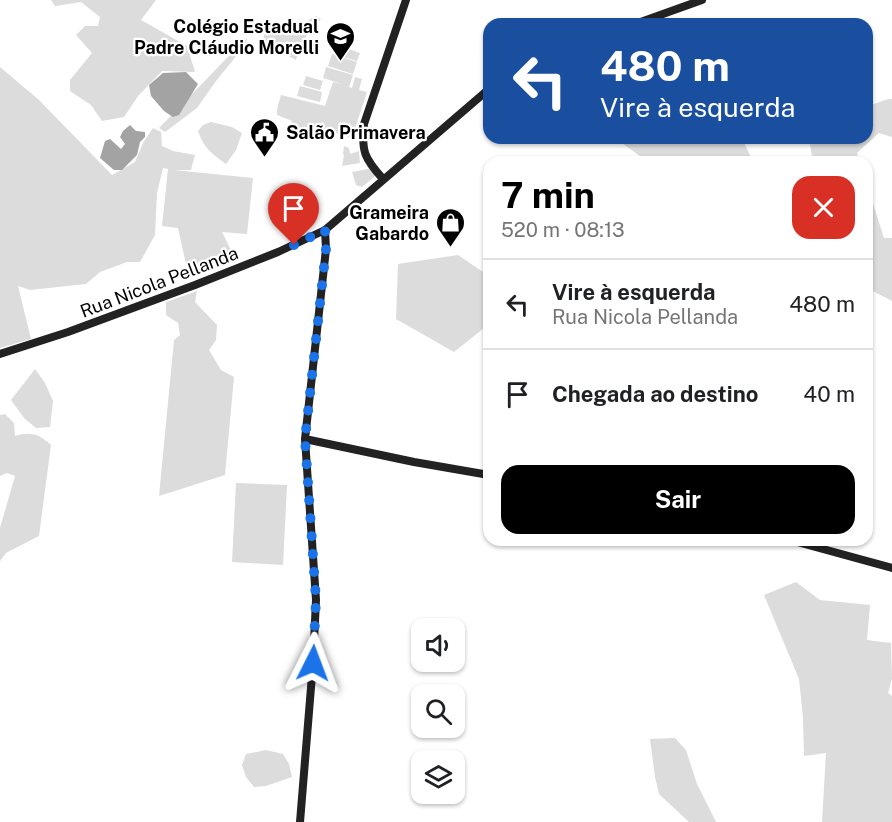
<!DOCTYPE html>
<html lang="pt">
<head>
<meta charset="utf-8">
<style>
	body { margin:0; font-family:"Public Sans",sans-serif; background:#f6f6f6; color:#202124; height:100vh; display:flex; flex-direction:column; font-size:22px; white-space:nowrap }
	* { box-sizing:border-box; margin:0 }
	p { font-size:20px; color:#757577 }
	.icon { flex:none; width:33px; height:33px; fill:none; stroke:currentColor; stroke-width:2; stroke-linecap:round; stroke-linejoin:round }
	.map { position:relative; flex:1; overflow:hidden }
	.side { position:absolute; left:483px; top:156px; width:390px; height:390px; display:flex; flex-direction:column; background:#fff; border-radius:18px; box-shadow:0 2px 4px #0004 }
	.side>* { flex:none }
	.top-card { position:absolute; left:483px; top:18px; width:390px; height:126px; border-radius:18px; box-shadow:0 2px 4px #0004; background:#1a4fa0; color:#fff; overflow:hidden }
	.controls { position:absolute; left:411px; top:618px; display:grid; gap:12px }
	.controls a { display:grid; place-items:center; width:54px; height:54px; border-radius:12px; background:#fff; box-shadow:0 2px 4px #0004; font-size:30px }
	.pin { position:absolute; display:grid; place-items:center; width:51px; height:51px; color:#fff; margin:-62px -26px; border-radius:50% 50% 50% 0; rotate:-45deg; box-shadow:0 0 6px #0007 }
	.pin .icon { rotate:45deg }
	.me { position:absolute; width:66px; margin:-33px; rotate:3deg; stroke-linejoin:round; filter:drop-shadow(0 0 4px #0008) }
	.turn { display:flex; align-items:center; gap:21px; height:126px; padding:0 18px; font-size:27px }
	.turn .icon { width:78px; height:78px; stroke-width:2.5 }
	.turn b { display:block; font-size:42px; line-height:51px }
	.round { display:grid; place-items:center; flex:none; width:63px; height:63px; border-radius:18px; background:#f6f6f6 }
	.headline { display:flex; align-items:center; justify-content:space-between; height:102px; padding:0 18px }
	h1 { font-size:36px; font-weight:700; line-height:45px; color:#000 }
	.primary-button { display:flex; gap:12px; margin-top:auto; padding:12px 18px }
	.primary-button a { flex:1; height:69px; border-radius:18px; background:#000; color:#fff; font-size:24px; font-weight:700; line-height:69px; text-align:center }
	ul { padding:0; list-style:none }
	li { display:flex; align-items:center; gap:18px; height:90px; padding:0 18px; border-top:2px solid #e0e0e0 }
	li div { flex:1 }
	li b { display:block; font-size:22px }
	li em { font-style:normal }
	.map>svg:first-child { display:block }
</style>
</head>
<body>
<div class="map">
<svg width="892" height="822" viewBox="0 0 892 822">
	<rect width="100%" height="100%" fill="#fff"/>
	<path fill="#dcdcdc" d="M51,0H156L141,20L187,46L195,72L162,71L138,96L124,117L102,121L91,105L70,91V80L92,53L76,35L85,26H98L100,17L81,2L55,6Z
		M316,16L321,19L301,43L296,60L275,49L264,40V35L271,29L291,34C300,29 306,20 316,16Z
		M247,38L246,44L216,81L197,108L165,132L159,128C189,98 217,67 247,38Z
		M343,47L360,53L357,61L340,56Z
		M332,54L357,62L353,74L328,66Z
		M0,67L39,100L112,175L135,162L143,143L153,128L161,132L162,146L173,151L195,155L191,170H174L253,178L247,234L222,232L235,258L188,273L178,228L162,226L168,169L163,168L157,193L155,235L140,262H127L100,272L86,284L30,290L18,286L31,339L0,348Z
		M326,67L353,75L349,87L352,88L355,77L362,79L359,90L367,92L352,138L316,126L312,135L289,129L292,121L277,115V109L281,95L325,106L333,82L342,84L323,78Z
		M306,76L323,81L320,90L303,85Z
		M300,86L322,92L320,102L297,96Z
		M888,99H892V137L879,133L857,153L859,162H813L810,144L823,138H867V108L874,104Z
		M211,122L232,127L242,133L236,150L226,164C211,153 204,148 198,131L203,125Z
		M615,138H742L753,162H648Z
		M344,146L349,148L350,154L359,151L360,163L342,166L344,155L343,154Z
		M373,168L375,175L374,177L362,187L356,185L352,172Z
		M867,185L884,238H892V301L867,288Z
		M458,255L489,276V324L454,352L396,319L398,264Z
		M197,291L195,302L217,325L216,340L209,350L221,370L234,377L225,475L159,496L174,340L180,335L178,323L166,315V302Z
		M35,369L45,383L53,401L50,427L36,428L24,418L11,400Z
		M5,414L14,423L15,436C30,431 40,434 51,445L39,536L6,553L0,561V528L15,476L7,473L0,476V415Z
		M236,483L287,485L283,565L232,562Z
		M796,582L820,600L870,605L867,640L891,643L892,679L888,693L892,696V822H822L826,753L804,756L803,718L799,679L764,595Z
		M675,738L686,750L697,784L716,822H689L659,794L655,777L650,739Z
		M266,750L283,754L289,764L292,777L266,786L254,787L246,777L242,765L246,754Z"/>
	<path fill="#a3a3a3" d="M186,72L198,84L179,115L173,117L164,111L151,96L149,85L163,73Z
		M130,125L136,131L145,132V137L140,142L137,155L122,170H114L100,158L105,141L110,139L121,149L125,144L120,137L123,131Z"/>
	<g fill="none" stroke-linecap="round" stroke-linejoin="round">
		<path stroke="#222" stroke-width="8" d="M635,24L702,0
			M383,179C365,159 361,152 364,124L406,0
			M0,354L68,332L195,285L278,252L325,230L489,89
			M305,439L414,462L489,475
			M790,540L892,568
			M300,822L313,663L316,600L305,439L326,249L325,230"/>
	</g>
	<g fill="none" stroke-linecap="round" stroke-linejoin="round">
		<path stroke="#1a73e8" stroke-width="10" stroke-dasharray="0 18" d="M294,245L325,230L326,249L305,439L316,600L313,663"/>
	</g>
	<defs>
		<symbol id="school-pin" viewBox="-11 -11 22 30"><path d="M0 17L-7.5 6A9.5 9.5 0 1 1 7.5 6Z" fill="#000" stroke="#fff"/><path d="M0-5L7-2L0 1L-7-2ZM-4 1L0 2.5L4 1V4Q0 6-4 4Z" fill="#fff"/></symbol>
		<symbol id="civic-pin" viewBox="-11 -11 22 30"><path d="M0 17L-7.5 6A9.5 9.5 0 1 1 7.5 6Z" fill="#000" stroke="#fff"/><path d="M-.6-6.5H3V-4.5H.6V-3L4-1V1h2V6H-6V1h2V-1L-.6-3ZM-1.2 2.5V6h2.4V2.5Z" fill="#fff"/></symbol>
		<symbol id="shop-pin" viewBox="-11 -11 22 30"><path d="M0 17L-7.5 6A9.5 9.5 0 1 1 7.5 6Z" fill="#000" stroke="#fff"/><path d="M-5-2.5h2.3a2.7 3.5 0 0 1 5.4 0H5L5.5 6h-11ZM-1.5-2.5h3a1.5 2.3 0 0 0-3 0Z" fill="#fff"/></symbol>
	</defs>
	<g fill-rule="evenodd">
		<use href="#school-pin" x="324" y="20" width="33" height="45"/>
		<use href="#civic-pin" x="248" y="116" width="33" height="45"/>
		<use href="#shop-pin" x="434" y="206" width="33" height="45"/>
	</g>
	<g text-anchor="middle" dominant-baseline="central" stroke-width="4.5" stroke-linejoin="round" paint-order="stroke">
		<g font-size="18" font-weight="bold" fill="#000" stroke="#fff" text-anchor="end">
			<text x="319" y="26">Colégio Estadual<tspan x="319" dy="21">Padre Cláudio Morelli</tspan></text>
			<text x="286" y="132" text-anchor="start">Salão Primavera</text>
			<text x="429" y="212">Grameira<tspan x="429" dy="21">Gabardo</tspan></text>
		</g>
		<g font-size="18" fill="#000" stroke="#fff">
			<text transform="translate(159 282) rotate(-21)">Rua Nicola Pellanda</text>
		</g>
	</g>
</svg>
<div class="controls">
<a><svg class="icon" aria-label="sound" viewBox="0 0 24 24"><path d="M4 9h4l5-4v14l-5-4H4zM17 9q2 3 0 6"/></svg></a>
<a><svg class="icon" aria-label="search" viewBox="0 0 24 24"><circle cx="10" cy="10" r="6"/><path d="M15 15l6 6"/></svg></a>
<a><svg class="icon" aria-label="layers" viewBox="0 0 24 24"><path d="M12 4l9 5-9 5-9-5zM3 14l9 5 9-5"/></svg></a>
</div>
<div class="pin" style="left:294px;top:245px;background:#d93025"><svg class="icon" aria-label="arrive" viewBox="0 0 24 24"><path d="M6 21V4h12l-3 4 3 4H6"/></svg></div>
<svg class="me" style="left:313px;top:663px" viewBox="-20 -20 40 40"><path d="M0-17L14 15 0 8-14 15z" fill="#1a73e8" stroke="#fff" stroke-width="4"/></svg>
<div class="top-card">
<div class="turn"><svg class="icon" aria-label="left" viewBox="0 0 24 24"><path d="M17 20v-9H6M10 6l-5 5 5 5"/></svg><div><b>480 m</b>Vire à esquerda</div></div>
</div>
<section class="side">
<div class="headline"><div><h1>7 min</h1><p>520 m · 08:13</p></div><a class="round" style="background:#d93025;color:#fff"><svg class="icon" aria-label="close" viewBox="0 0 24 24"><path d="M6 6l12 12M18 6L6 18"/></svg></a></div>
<ul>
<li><svg class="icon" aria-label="left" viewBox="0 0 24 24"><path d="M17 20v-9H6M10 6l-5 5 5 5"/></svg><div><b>Vire à esquerda</b><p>Rua Nicola Pellanda</p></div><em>480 m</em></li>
<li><svg class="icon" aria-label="arrive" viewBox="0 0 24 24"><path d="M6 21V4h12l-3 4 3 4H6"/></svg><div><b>Chegada ao destino</b></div><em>40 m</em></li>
</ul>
<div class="primary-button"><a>Sair</a></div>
</section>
</div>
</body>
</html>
